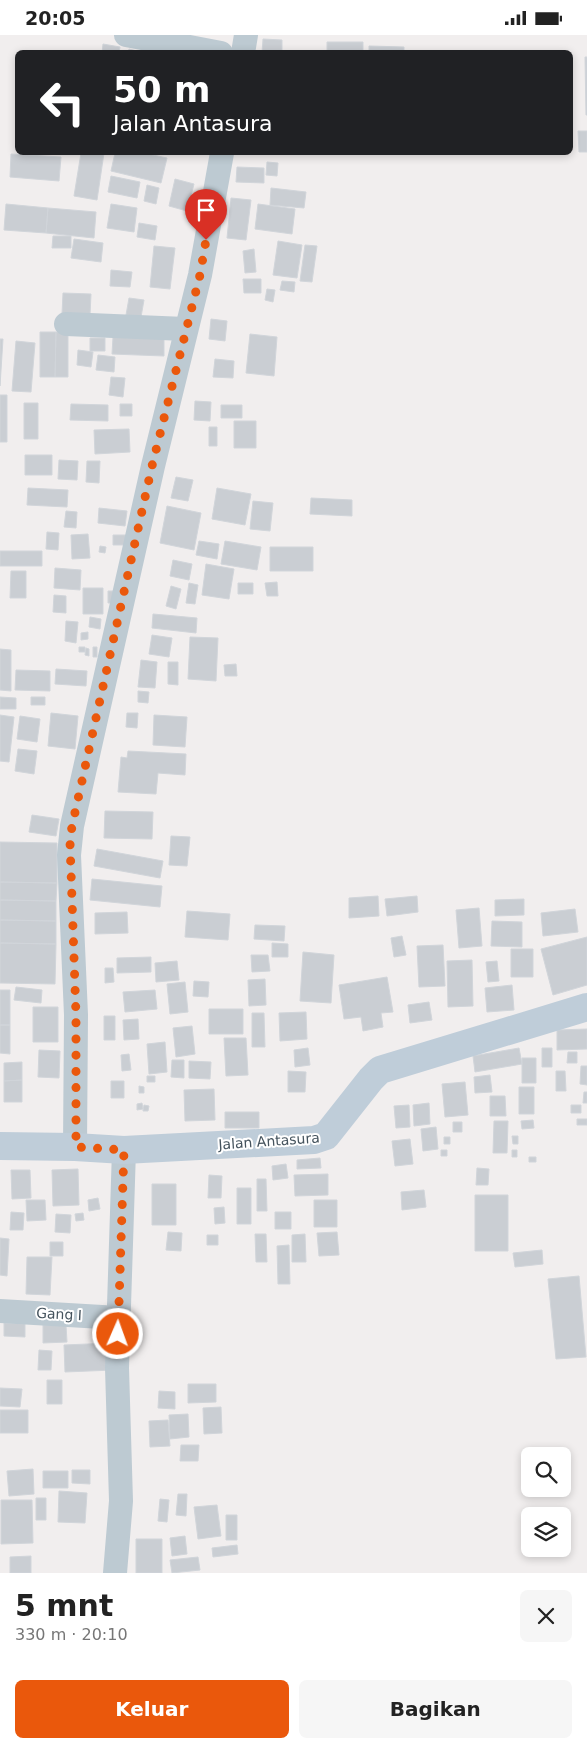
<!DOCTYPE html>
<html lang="id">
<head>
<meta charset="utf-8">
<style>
	body { margin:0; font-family:"DejaVu Sans",sans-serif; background:#f6f6f6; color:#222; height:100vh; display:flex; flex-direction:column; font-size:19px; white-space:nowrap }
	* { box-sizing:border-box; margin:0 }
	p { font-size:16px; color:#767676 }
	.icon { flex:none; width:28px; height:28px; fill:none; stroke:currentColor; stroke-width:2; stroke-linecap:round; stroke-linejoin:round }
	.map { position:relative; height:1538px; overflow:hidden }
	.side { display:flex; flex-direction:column; background:#fff; flex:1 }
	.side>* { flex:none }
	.hud { position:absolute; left:15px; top:15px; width:558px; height:105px; border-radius:8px; box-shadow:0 2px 8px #0003; background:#202124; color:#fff; overflow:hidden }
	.fabs { position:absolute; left:521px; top:1412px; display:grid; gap:10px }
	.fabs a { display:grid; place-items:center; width:50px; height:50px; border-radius:8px; background:#fff; box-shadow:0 2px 8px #0003; font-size:25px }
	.pin { position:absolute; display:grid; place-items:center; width:42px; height:42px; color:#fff; margin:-51px -21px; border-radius:50% 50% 50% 0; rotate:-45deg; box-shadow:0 0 5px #0007 }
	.pin .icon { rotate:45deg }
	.me { position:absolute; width:55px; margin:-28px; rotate:2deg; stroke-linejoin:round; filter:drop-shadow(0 0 4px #0008) }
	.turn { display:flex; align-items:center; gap:18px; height:105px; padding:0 15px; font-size:22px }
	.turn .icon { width:65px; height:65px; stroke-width:2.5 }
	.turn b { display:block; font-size:35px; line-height:42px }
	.round { display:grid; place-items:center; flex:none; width:52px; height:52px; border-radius:8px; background:#f6f6f6 }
	.head { display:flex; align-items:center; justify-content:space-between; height:85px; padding:0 15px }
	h1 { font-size:30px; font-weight:800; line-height:38px }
	.button { display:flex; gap:10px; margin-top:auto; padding:10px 15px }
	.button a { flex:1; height:58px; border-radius:8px; background:#ea580c; color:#fff; font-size:20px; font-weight:800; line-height:58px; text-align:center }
	.button a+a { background:#f6f6f6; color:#222 }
	.status { display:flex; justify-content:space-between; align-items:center; height:35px; padding:0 25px; background:#fff; direction:ltr }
	.status svg { height:14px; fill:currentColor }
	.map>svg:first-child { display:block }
</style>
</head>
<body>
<div class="status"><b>20:05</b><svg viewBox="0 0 49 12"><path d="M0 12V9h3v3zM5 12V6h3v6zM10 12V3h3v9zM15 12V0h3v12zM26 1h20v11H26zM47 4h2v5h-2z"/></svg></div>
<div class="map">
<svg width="587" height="1538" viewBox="0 0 587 1538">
	<rect width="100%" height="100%" fill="#f1eeee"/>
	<path fill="#caced3" stroke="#d1d5da" d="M263,4L282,5V18H262Z
		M327,7H363V18H327Z
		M103,9L120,12L119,18H102Z
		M369,11L404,12V18H369Z
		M129,14L145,18H128Z
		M585,22H587V80H586Z
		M578,96H587V117H579Z
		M81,118H104L97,165L74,161Z
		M115,118H144L167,123L161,148L111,136Z
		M11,119L61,122L59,146L10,142Z
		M267,127L278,128L277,141L266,140Z
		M237,132L264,133V148L236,147Z
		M111,141L140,147L137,163L108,157Z
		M175,144L194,149L187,176L169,171Z
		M147,150L159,153L156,169L144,166Z
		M271,153L306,157L304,173L270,170Z
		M231,163L251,165L246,205L227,203Z
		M6,169L48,173L46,198L4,195Z
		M111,169L137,173L134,197L107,193Z
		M258,169L295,174L292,199L255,194Z
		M48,173L96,177L94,203L46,198Z
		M139,188L157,191L155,205L137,202Z
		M53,201H71V213H52Z
		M74,204L103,208L101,227L71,223Z
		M278,206L302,210L297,243L273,240Z
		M305,210L317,211L312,247L300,246Z
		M154,211L175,213L170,254L150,252Z
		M254,214L256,237L245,238L243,216Z
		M111,235L132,237L130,252L110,251Z
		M243,244H261V258H244Z
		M282,246L295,247L294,257L280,255Z
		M267,254L275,255L273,267L265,265Z
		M63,258L91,259L90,280L62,279Z
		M129,263L144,265L141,282L126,280Z
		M211,284L227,286L225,306L209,304Z
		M40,297H56L55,342H40Z
		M56,297H68V342H55Z
		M250,299L277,302L274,341L246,338Z
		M113,302L164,303V321L112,319Z
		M90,303H105V316H90Z
		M0,304H3L0,351Z
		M16,306L35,308L31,357L12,356Z
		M78,315L93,317L91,332L77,330Z
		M98,320L115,322L114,337L96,335Z
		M215,324L234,326L233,343L213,342Z
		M111,342L125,343L123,362L109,360Z
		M0,360H7V407H0Z
		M195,366L211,367L210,386L194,385Z
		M24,368H38V404H24Z
		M71,369L108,370V386L70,385Z
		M120,369H132V381H120Z
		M221,370H242V383H221Z
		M234,386H256V413H234Z
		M209,392H217V411H209Z
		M129,394L130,417L95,419L94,395Z
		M25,420H52V440H25Z
		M59,425L78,426L77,445L58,444Z
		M87,426H100L99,448L86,447Z
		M176,442L193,445L188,466L171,463Z
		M28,453L68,455L67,472L27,470Z
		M217,453L251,459L245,490L212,484Z
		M311,463L352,465V481L310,479Z
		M253,466L273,468L270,496L250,494Z
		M167,471L201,478L194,515L160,508Z
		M99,473L127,476L125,491L98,488Z
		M66,476L77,477L76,493L64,492Z
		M47,497L59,498L58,515L46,514Z
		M88,499L90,523L72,524L71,500Z
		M113,500H127V510H113Z
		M199,506L219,509L217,524L196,520Z
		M225,506L261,512L257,535L221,529Z
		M100,511L106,512L105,518L99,517Z
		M270,512H313V536H270Z
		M0,516H42V531H0Z
		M173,525L192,529L189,545L170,541Z
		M206,529L234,534L229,564L202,560Z
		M55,533L81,535L80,555L54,553Z
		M11,536H26V563H10Z
		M277,547L278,561H267L265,548Z
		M189,548L198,550L195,569L186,568Z
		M238,548H253V559H238Z
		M171,551L181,554L176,574L166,571Z
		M83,553H103V579H83Z
		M108,556H113V568H108Z
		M54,560L66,561V578L53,577Z
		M153,579L197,583L196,598L152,593Z
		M90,582L101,584L100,594L89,592Z
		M66,586L78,587L76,608L65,606Z
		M88,597V604L81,605V598Z
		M152,600L172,603L169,622L149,619Z
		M190,602L218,603L216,646L188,644Z
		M79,612H85V617H79Z
		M93,612H97V622H93Z
		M86,613L89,614V621L85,620Z
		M0,614L11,615V656L0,655Z
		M141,625L157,627L155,653L138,652Z
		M168,627H178V650L168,649Z
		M236,629L237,641H225L224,630Z
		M56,634L87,636L86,651L55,649Z
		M16,635L50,636V656L15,655Z
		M138,656L149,657L148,668L138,667Z
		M0,662L16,663V674H0Z
		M31,662H45V670H31Z
		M51,678L78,681L75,714L48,711Z
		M127,678H138L137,693L126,692Z
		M0,680L14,682L9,727L0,726Z
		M154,680L187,682L185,712L153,710Z
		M20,681L40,684L37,707L17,704Z
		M18,714L37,716L34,739L15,736Z
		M128,716L186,719L185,740L158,738L156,759L118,757L121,722L127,723Z
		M105,776L153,777L152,804L104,803Z
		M32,780L59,784L56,801L29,797Z
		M171,801L190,802L187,831L169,830Z
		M0,807L57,808V848L0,847Z
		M97,814L163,826L160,843L94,831Z
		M92,844L162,851L160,872L90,865Z
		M0,847L57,848L56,866L0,865Z
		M378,861L379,881L349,883V863Z
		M417,861L418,877L387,881L385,864Z
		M524,864V880L495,881V865Z
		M0,865L56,866V886L0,885Z
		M479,873L482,911L459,913L456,875Z
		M575,874L578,897L543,901L541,878Z
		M187,876L230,879L228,905L185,902Z
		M127,877L128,898L95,899V878Z
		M0,885L56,886V909L0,908Z
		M492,886L522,887V912L491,911Z
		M255,890L285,891L284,906L254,904Z
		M402,901L406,920L394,922L391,903Z
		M587,902V950L553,960L541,914Z
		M0,908L56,909L55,949L0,948Z
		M272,908L288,909V922H272Z
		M443,910L445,951L419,952L417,911Z
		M511,914H533V942H511Z
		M303,917L334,920L331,968L300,966Z
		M251,920H268L270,936L252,937Z
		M151,922V937L117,938V923Z
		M472,925L473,971L448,972L447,926Z
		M177,926L179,945L156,947L155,928Z
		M497,926L499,946L488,947L486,927Z
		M105,933H113L114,947L105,948Z
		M387,942L393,977L381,978L383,992L363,996L361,982L344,984L339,950Z
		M265,944L266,970L249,971L248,945Z
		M194,946L209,947L208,962L193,961Z
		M185,947L188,977L170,979L167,949Z
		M512,950L514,975L487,977L485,953Z
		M16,952L42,955L41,968L14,965Z
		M0,955H10V990H0Z
		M155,955L157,974L125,977L123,957Z
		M429,967L432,985L410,988L408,970Z
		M33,972H58V1007H33Z
		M209,974H243V999H209Z
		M306,977L307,1004L280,1006L279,978Z
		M252,978H264L265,1012H252Z
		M104,981H115V1005H104Z
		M138,984L139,1004L124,1005L123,985Z
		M0,990H10V1019L0,1018Z
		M192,991L195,1019L176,1022L173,993Z
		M587,994V1014L557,1015V995Z
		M224,1003H246L248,1040L226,1041Z
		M165,1007L167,1037L149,1039L147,1009Z
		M308,1013L310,1030L295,1032L294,1015Z
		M519,1013L522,1029L475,1037L473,1021Z
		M542,1013H552V1032H542Z
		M39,1015L60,1016L59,1043L38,1042Z
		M568,1017H577V1028H567Z
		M129,1019L131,1035L122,1036L121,1020Z
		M522,1023H536V1048H522Z
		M172,1025H184V1043L171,1042Z
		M189,1026L211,1027L210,1044L189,1043Z
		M22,1027V1045L4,1046V1028Z
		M581,1031H587V1050L580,1049Z
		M288,1036L306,1037L305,1057H288Z
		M556,1036H565L566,1056H556Z
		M490,1040L492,1057L475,1058L474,1042Z
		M147,1041H155V1047H147Z
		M22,1045V1067H4V1046Z
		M111,1046H124V1063H111Z
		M465,1047L468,1080L445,1082L442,1049Z
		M139,1051L144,1052V1058H139Z
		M519,1052H534V1079H519Z
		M214,1054L215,1085L185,1086L184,1055Z
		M584,1057H587V1068H583Z
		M490,1061H505L506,1081H490Z
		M142,1068L143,1074L137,1075V1069Z
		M429,1068L430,1089L414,1091L413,1070Z
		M144,1070L149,1071L148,1076H143Z
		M409,1070L410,1092L396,1093L394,1071Z
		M571,1070H581V1078H571Z
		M225,1077H259V1093H225Z
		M577,1084H587V1090H577Z
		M533,1085L534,1093L522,1094L521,1086Z
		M494,1086H508L507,1118H493Z
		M453,1087H462V1097H453Z
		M436,1092L438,1114L423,1116L421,1094Z
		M512,1101H518V1109H513Z
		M444,1102H450V1109H444Z
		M410,1104L413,1129L395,1131L392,1106Z
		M441,1115H447V1121H441Z
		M512,1115H517V1122H512Z
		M529,1122H536V1127H529Z
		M320,1123L321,1133L297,1134V1125Z
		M286,1129L288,1143L273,1145L272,1131Z
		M477,1133L489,1134L488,1150H476Z
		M78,1134L79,1170L53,1171L52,1135Z
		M11,1135H30L31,1163L12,1164Z
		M328,1139V1160L295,1161L294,1140Z
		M209,1140L222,1141L221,1163H208Z
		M257,1144H266L267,1176H257Z
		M152,1149H176V1190H152Z
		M237,1153H251V1189H237Z
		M424,1155L426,1172L402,1175L401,1157Z
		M475,1160H508V1216H475Z
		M98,1163L100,1174L89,1176L88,1165Z
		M26,1165H45L46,1185L27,1186Z
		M314,1165H337V1192H314Z
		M224,1172L225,1188L215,1189L214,1173Z
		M11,1177L24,1178L23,1195H10Z
		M275,1177H291V1194H275Z
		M83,1178L84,1185L76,1186L75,1179Z
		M56,1179L71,1180L70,1198L55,1197Z
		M168,1197L182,1198L181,1216L166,1215Z
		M337,1197L339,1220L319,1221L317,1198Z
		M255,1199H266L267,1227H256Z
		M305,1199L306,1227H292V1200Z
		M207,1200H218V1210H207Z
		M0,1203L9,1204L7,1241L0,1240Z
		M50,1207H63V1221H50Z
		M289,1210L290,1249H278L277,1211Z
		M542,1215L543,1229L515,1232L513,1218Z
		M27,1222H52L50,1260L26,1259Z
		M579,1241L586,1322L556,1324L548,1244Z
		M4,1288L25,1289V1302L4,1301Z
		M43,1290H66L67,1307L43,1308Z
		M111,1308L113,1335L65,1337L64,1310Z
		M39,1315L52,1316L51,1335H38Z
		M47,1345H62V1369H47Z
		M188,1349H216V1367L188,1368Z
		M0,1353L22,1354L20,1372L0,1371Z
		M159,1356L175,1357V1374L158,1373Z
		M221,1372L222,1398L204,1399L203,1373Z
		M0,1375H28V1398H0Z
		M188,1379L189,1402L170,1404L169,1380Z
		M168,1385L170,1411L150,1412L149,1386Z
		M181,1410H199L198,1426H180Z
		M33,1434L34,1459L9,1461L7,1436Z
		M72,1435H90V1449L72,1448Z
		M43,1436H68V1453H43Z
		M59,1456L87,1458L85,1488L58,1487Z
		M178,1459H187L186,1481L176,1480Z
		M36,1463H46V1485H36Z
		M160,1464L169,1465L167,1487L158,1486Z
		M1,1465H32L33,1508L1,1509Z
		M217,1470L221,1501L198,1504L194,1472Z
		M226,1480H237V1505H226Z
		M185,1501L187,1519L172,1521L170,1503Z
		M136,1504H162V1538H136Z
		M237,1510L238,1519L213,1522L212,1513Z
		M31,1521V1538H10V1522Z
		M198,1522L200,1535L172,1538L170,1525Z"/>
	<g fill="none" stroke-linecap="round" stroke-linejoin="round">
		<path stroke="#bdcad2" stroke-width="24" d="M126,0L221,18
			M243,18L246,0
			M66,289L185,294
			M75,1112L76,980L69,820L72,791L153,431L200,240L222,118
			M0,1276L119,1283
			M115,1538L121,1466L117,1333L124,1115"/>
		<path stroke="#bfcdd9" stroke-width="28" d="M0,1111L75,1112L124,1115L314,1105L326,1101L371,1044L380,1035L587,972"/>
	</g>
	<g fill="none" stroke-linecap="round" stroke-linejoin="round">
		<path stroke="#ea580c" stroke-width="9" stroke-dasharray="0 16.2" d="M118,1299L124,1115L76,1112V980L70,807L72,791L152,431L200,240L206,205"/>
	</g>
	<g text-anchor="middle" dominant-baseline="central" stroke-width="4" stroke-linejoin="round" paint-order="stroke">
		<g font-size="14" fill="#45535d" stroke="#fff">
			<text transform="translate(269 1106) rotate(-4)">Jalan Antasura</text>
			<text transform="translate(59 1279) rotate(3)">Gang I</text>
		</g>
	</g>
</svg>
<div class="fabs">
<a><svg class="icon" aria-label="search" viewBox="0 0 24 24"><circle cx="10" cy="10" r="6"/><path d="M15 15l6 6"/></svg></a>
<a><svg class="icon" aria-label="layers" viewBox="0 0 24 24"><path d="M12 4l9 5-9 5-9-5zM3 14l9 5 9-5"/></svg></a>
</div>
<div class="pin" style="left:206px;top:205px;background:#d93025"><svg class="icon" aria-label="arrive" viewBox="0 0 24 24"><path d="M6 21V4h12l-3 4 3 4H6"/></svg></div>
<svg class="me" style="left:118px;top:1299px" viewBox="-20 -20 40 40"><circle r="17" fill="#ea580c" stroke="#fff" stroke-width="3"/><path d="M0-11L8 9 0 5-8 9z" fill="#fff"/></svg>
<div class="hud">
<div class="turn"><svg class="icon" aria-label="left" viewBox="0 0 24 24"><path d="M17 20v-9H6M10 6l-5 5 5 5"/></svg><div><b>50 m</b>Jalan Antasura</div></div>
</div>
</div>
<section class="side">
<div class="head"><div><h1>5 mnt</h1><p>330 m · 20:10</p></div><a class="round"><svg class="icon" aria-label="close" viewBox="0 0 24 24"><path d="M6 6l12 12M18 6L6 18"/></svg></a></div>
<div class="button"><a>Keluar</a><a>Bagikan</a></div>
</section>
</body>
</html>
